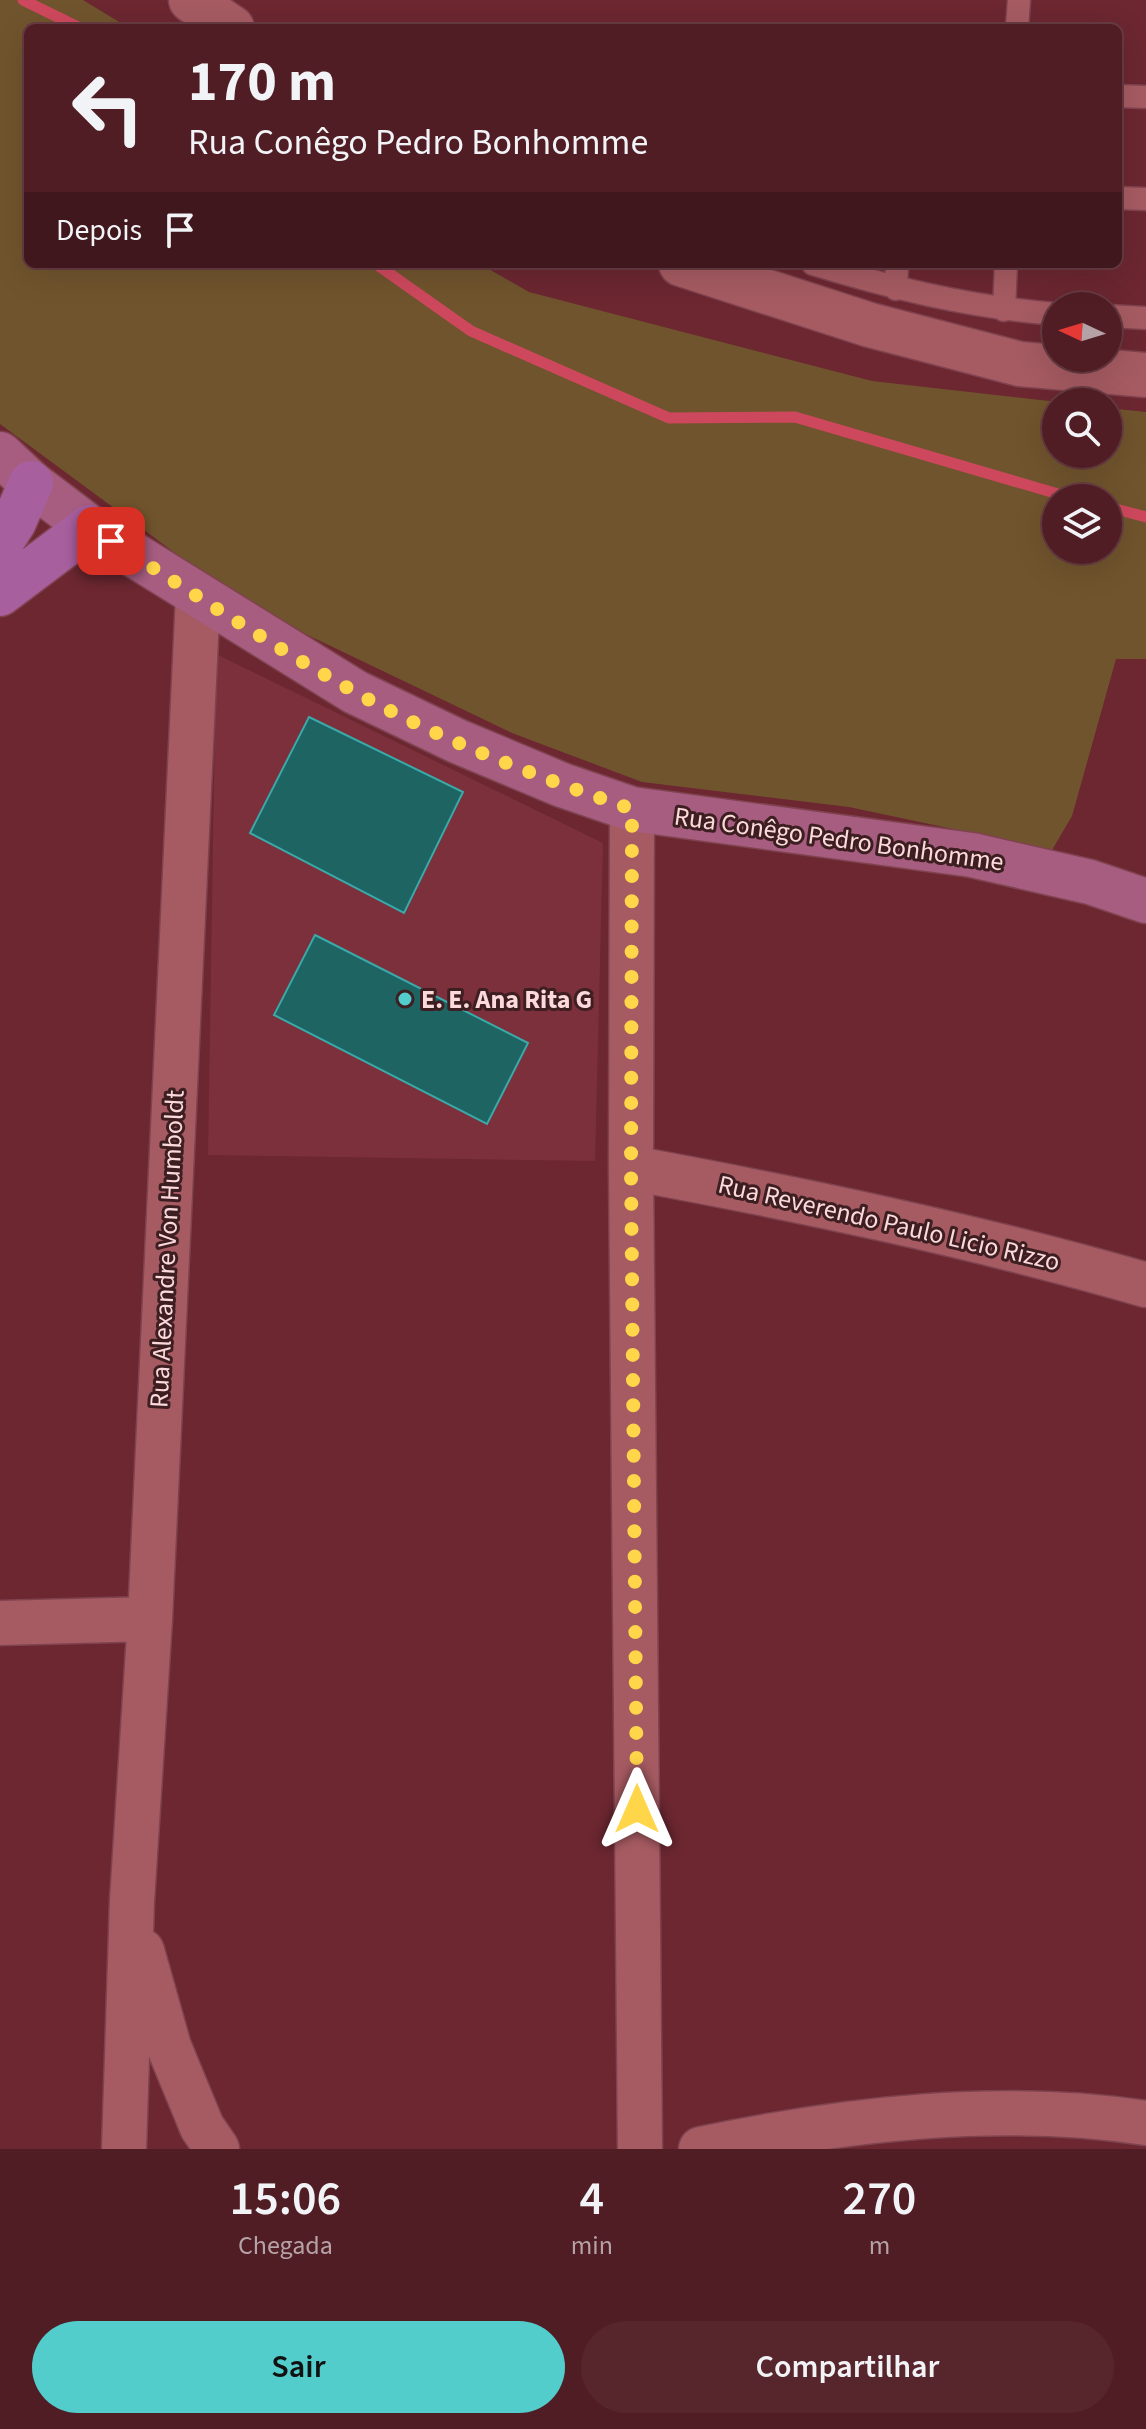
<!DOCTYPE html>
<html lang="pt">
<head>
<meta charset="utf-8">
<style>
	body { margin:0; font-family:"Source Sans 3",sans-serif; background:#57262d; color:#f1f3f6; height:100vh; display:flex; flex-direction:column; font-size:30px; white-space:nowrap }
	* { box-sizing:border-box; margin:0 }
	p { font-size:26px; color:#b4a2a7 }
	.icon { flex:none; width:44px; height:44px; fill:none; stroke:currentColor; stroke-width:2; stroke-linecap:round; stroke-linejoin:round }
	.map { position:relative; height:2149px; overflow:hidden }
	.panel { display:flex; flex-direction:column; background:#511d25; flex:1 }
	.panel>* { flex:none }
	.banner { position:absolute; left:24px; top:24px; width:1098px; height:244px; border-radius:12px; box-shadow:0 8px 32px #0002,0 0 0 2px #673b42; background:#511d25; color:#f1f3f6; overflow:hidden }
	.needle { width:52px; rotate:274deg }
	.buttons { position:absolute; left:1042px; top:292px; display:grid; gap:16px }
	.buttons a { display:grid; place-items:center; width:80px; height:80px; border-radius:50%; background:#511d25; box-shadow:0 8px 32px #0002,0 0 0 2px #673b42; font-size:40px }
	.pin { position:absolute; display:grid; place-items:center; width:68px; height:68px; color:#fff; margin:-34px; border-radius:16px; box-shadow:0 4px 12px #0006 }
	.me { position:absolute; width:88px; margin:-44px; rotate:0deg; stroke-linejoin:round; filter:drop-shadow(0 0 6px #0008) }
	.turn { display:flex; align-items:center; gap:28px; height:168px; padding:0 32px; font-size:36px }
	.turn .icon { width:104px; height:104px; stroke-width:2.5 }
	.turn b { display:block; font-size:56px; line-height:68px }
	.then { display:flex; align-items:center; height:76px; padding:0 32px; background:#0003; gap:16px; font-size:30px }
	.eta { display:flex; justify-content:space-evenly; align-items:center; height:136px; text-align:center }
	.eta b { font-size:48px; font-weight:600; line-height:56px }
	.cta { display:flex; gap:16px; margin-top:auto; padding:16px 32px }
	.cta a { flex:1; height:92px; border-radius:48px; background:#52cdcc; color:#111; font-size:32px; font-weight:600; line-height:92px; text-align:center }
	.cta a+a { background:#57262d; color:#f1f3f6 }
	.map>svg:first-child { display:block }
</style>
</head>
<body>
<div class="map">
<svg width="1146" height="2149" viewBox="0 0 1146 2149">
	<rect width="100%" height="100%" fill="#6c2731"/>
	<path fill="#7b303b" d="M216,654L603,843L595,1161L208,1155Z"/>
	<path fill="#70542d" fill-rule="evenodd" d="M0,0H83L129,28H28V264H480L529,292L872,381L1058,402H1056V454H1108V408L1146,412V659H1116L1072,816L1052,850L849,807L642,782L512,733L247,606L0,424ZM1056,498H1108V550H1056Z"/>
	<g fill="none" stroke-linecap="round" stroke-linejoin="round">
		<path stroke="#ce485d" stroke-width="11" d="M23,0L80,28
			M376,264L471,331L669,418L795,417L1072,498
			M1108,507L1146,517"/>
	</g>
	<path fill="#1d6463" stroke="#3aa9a9" stroke-width="2" d="M309,717L463,792L404,913L250,833Z
		M315,935L528,1043L487,1124L274,1015Z"/>
	<g fill="none" stroke-linecap="round" stroke-linejoin="round">
		<defs>
			<path id="service" d="M1017,28L1019,0
				M1118,96L1146,97
				M1118,198L1146,199
				M813,264C896,289 969,307 1056,314
				M896,289L897,264
				M1004,310L1006,264
				M1108,316L1146,318"/>
			<path id="minor" d="M191,0L232,28
				M681,264L870,325L1020,364L1146,375
				M632,809L631,1168L640,2149
				M631,1168C804,1200 976,1236 1146,1285"/>
			<path id="tertiary" d="M0,1623L150,1619
				M142,1951L169,2047L202,2127L217,2149
				M124,2149L132,1901L150,1619L198,596
				M701,2149C845,2119 999,2101 1146,2123"/>
			<path id="secondary" d="M0,454L31,483L89,527L355,692L457,741L562,785L632,809L972,855L1090,882L1146,901"/>
			<path id="primary" d="M0,544L14,522L31,483
				M0,594L89,527"/>
		</defs>
		<use href="#service" stroke="#7f434f" stroke-width="25"/>
		<use href="#minor" stroke="#7f434f" stroke-width="47"/>
		<use href="#tertiary" stroke="#7f434f" stroke-width="47"/>
		<use href="#secondary" stroke="#7f434f" stroke-width="47"/>
		<use href="#primary" stroke="#7f434f" stroke-width="47"/>
		<use href="#service" stroke="#a65b62" stroke-width="22"/>
		<use href="#minor" stroke="#a65b62" stroke-width="44"/>
		<use href="#tertiary" stroke="#a65b62" stroke-width="44"/>
		<use href="#secondary" stroke="#a65d80" stroke-width="44"/>
		<use href="#primary" stroke="#a75f9e" stroke-width="44"/>
	</g>
	<g fill="none" stroke-linecap="round" stroke-linejoin="round">
		<path stroke="#ffd54a" stroke-width="14" stroke-dasharray="0 25.2" d="M111,541C191,592 271,645 353,691C441,740 537,777 632,809L631,1168L637,1809"/>
	</g>
	<circle fill="#52cdcc" stroke="#3d1e21" stroke-width="3" cx="405" cy="999" r="8"/>
	<g text-anchor="middle" dominant-baseline="central" stroke-width="6" stroke-linejoin="round" paint-order="stroke">
		<g font-size="26" fill="#fcd9db" stroke="#3d1e21">
			<text transform="translate(839 839) rotate(8)">Rua Conêgo Pedro Bonhomme</text>
			<text transform="translate(889 1223) rotate(13)">Rua Reverendo Paulo Licio Rizzo</text>
			<text transform="translate(167 1249) rotate(-87)">Rua Alexandre Von Humboldt</text>
		</g>
		<g font-size="26" font-weight="bold" fill="#fcd9db" stroke="#3d1e21" text-anchor="start">
			<text x="421" y="999">E. E. Ana Rita G</text>
		</g>
	</g>
</svg>
<div class="buttons">
<a><svg class="needle" viewBox="-14 -14 28 28"><path d="M0-13l5 13h-10z" fill="#e53935"/><path d="M0 13l5-13h-10z" fill="#b4a2a7"/></svg></a>
<a><svg class="icon" aria-label="search" viewBox="0 0 24 24"><circle cx="10" cy="10" r="6"/><path d="M15 15l6 6"/></svg></a>
<a><svg class="icon" aria-label="layers" viewBox="0 0 24 24"><path d="M12 4l9 5-9 5-9-5zM3 14l9 5 9-5"/></svg></a>
</div>
<div class="pin" style="left:111px;top:541px;background:#d93025"><svg class="icon" aria-label="arrive" viewBox="0 0 24 24"><path d="M6 21V4h12l-3 4 3 4H6"/></svg></div>
<svg class="me" style="left:637px;top:1809px" viewBox="-20 -20 40 40"><path d="M0-17L14 15 0 8-14 15z" fill="#ffd54a" stroke="#fff" stroke-width="4"/></svg>
<div class="banner">
<div class="turn"><svg class="icon" aria-label="left" viewBox="0 0 24 24"><path d="M17 20v-9H6M10 6l-5 5 5 5"/></svg><div><b>170 m</b>Rua Conêgo Pedro Bonhomme</div></div>
<div class="then">Depois<svg class="icon" aria-label="arrive" viewBox="0 0 24 24"><path d="M6 21V4h12l-3 4 3 4H6"/></svg></div>
</div>
</div>
<section class="panel">
<div class="eta">
<div><b>15:06</b><p>Chegada</p></div>
<div><b>4</b><p>min</p></div>
<div><b>270</b><p>m</p></div>
</div>
<div class="cta"><a>Sair</a><a>Compartilhar</a></div>
</section>
</body>
</html>
